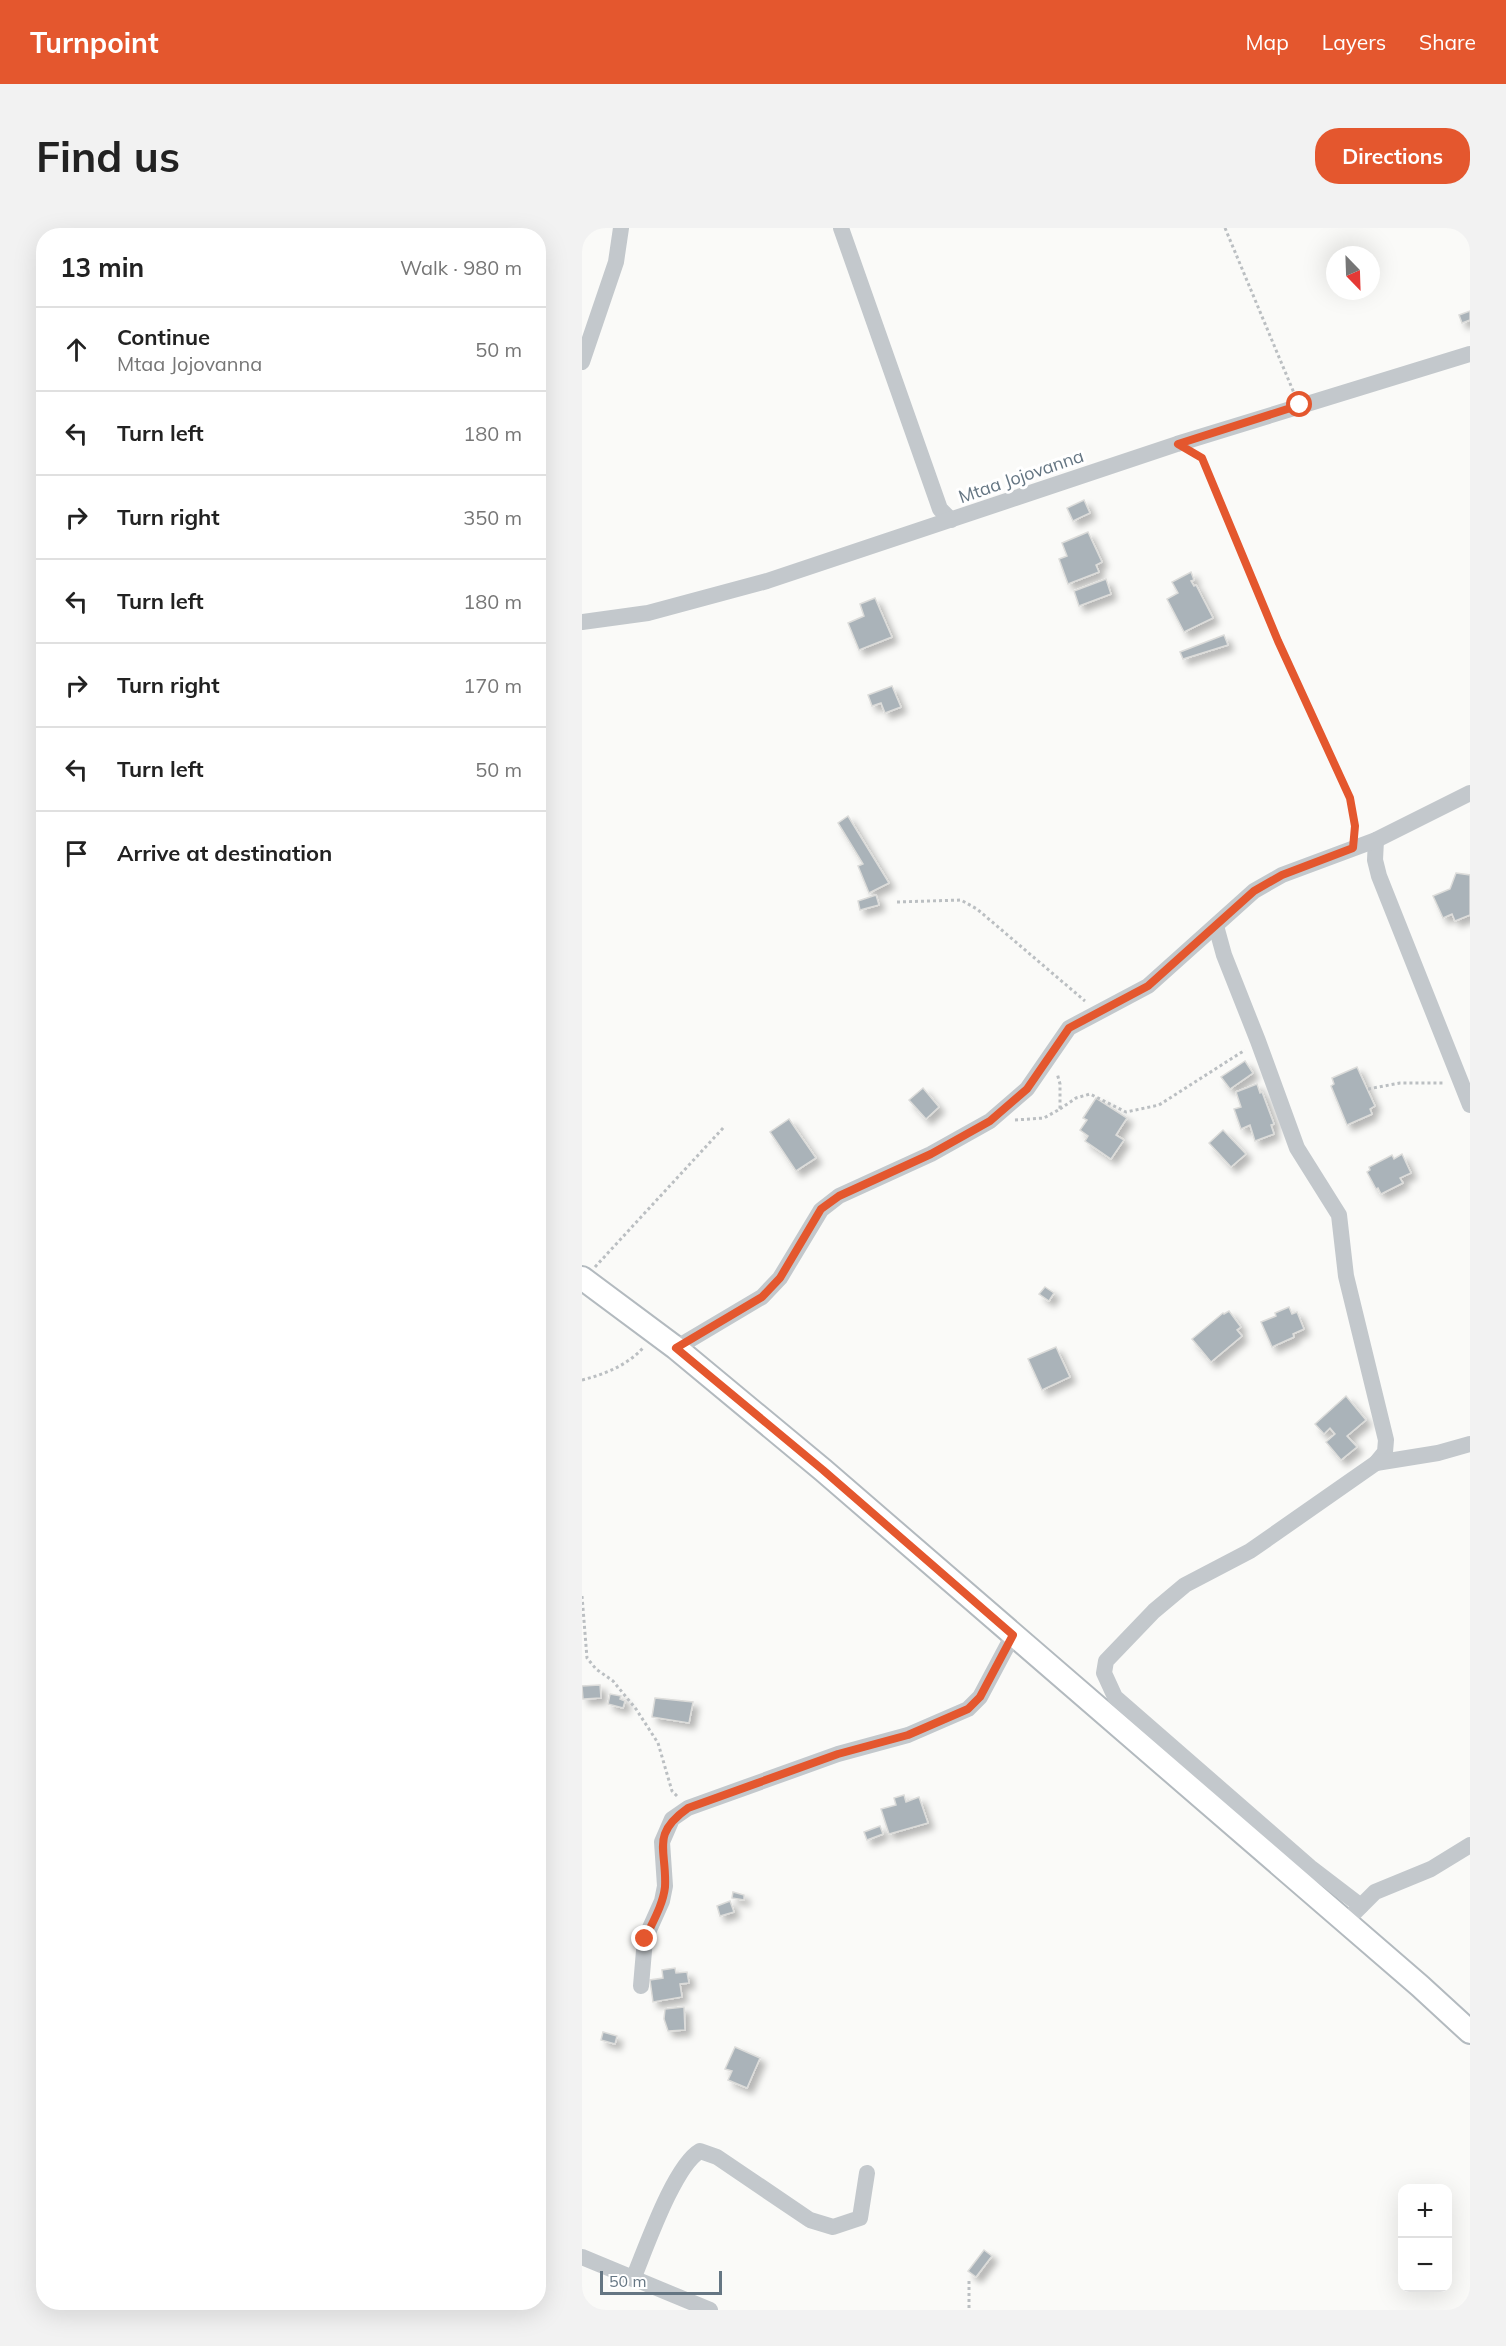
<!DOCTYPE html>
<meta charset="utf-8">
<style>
body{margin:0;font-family:Mulish,sans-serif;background:#f2f2f2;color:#222}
.controls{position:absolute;right:18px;bottom:18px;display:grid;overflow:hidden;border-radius:12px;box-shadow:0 6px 24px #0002}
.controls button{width:54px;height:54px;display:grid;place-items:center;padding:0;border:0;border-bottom:2px solid #e0e0e0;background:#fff;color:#222;font:30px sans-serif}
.compass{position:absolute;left:744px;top:18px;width:54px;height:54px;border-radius:50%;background:#fff;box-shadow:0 6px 24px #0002;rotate:157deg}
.scale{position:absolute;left:18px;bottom:15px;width:122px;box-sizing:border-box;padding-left:6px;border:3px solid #657683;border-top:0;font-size:16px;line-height:21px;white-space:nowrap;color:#657683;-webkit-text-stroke:4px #fff;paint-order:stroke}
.stop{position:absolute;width:18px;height:18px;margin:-14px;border:4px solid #e4572e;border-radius:50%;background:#fff}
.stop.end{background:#e4572e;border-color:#fff;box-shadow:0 2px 6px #0008}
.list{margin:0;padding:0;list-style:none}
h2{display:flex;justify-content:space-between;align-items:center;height:78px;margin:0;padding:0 24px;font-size:26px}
h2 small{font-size:20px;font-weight:400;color:#767676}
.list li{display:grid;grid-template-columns:39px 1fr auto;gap:18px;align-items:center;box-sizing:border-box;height:84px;padding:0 24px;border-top:2px solid #e0e0e0}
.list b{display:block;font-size:22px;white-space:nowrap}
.list p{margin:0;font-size:20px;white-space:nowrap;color:#767676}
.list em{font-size:20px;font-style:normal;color:#767676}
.icon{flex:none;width:33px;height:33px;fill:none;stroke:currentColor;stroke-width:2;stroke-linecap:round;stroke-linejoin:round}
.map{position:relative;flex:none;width:888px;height:2082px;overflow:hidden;border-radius:24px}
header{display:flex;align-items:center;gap:36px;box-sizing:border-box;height:84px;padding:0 30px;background:#e4572e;color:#fff}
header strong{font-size:28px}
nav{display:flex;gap:33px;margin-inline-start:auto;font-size:21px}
.intro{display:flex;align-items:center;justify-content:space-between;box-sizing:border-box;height:144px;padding:0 36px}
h1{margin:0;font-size:42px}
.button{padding:15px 27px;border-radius:24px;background:#e4572e;color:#fff;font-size:21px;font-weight:700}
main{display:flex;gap:36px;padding:0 36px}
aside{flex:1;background:#fff;border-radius:24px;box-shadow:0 6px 24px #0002}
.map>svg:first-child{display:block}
.building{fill:#aab3b9;stroke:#dcdcda;stroke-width:1.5;filter:url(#shadow)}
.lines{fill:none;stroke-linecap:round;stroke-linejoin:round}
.secondary-casing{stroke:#b3babf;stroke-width:26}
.path{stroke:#bbbfc2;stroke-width:3;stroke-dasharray:3 3;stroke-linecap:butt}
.minor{stroke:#c3c8cc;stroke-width:16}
.secondary{stroke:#fff;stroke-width:22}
.route{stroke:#e4572e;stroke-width:8}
.labels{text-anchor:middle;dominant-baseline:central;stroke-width:6;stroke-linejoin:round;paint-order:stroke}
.street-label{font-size:18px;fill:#657683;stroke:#fff}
</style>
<header>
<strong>Turnpoint</strong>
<nav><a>Map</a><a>Layers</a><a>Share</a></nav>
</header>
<div class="intro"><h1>Find us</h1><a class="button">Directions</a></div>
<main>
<aside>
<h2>13 min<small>Walk · 980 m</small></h2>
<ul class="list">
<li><svg class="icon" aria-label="ahead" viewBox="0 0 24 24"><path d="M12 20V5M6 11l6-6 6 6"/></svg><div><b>Continue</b><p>Mtaa Jojovanna</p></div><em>50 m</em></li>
<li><svg class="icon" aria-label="left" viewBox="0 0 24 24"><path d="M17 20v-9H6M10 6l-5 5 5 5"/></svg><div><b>Turn left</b></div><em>180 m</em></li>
<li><svg class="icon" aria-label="right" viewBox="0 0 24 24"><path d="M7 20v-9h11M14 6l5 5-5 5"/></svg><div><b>Turn right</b></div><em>350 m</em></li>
<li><svg class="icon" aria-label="left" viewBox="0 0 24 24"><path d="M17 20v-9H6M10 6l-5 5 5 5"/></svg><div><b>Turn left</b></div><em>180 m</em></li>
<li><svg class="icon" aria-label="right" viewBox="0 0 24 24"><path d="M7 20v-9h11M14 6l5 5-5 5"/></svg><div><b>Turn right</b></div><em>170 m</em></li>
<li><svg class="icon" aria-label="left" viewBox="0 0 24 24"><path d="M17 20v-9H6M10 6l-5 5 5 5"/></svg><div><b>Turn left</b></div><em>50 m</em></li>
<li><svg class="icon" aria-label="arrive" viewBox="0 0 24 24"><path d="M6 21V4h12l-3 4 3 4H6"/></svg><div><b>Arrive at destination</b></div></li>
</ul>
</aside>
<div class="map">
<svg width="888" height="2082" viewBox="0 0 888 2082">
<defs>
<filter id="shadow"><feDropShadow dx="5.5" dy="5.5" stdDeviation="3" flood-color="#0004"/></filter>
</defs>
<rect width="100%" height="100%" fill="#fafaf8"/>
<g class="building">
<polygon points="888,83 888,92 880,95 877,87"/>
<polygon points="502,272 508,285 491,293 485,280"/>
<polygon points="506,304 520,334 514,337 517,344 486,356 477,331 485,328 480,315"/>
<polygon points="609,344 612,352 609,353 612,358 614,357 631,390 602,404 585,371 596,365 590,354"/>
<polygon points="524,351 529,366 497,378 492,363"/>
<polygon points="293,370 310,409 277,422 266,395 282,388 278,376"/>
<polygon points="642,407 646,417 601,431 598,424"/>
<polygon points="310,458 319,479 303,485 299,475 290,478 286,467"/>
<polygon points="266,588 307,655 287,665 276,638 281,636 256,595"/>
<polygon points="874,645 888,647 888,687 873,693 870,686 861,690 851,668 868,661"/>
<polygon points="294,667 297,677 278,682 276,673"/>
<polygon points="663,833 671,845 648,861 639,849"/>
<polygon points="775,839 793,878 788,881 790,886 765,897 749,858 752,856 750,850"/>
<polygon points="675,856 678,865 680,864 692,896 689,897 692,906 673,913 668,897 659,901 652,881 659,879 654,864"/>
<polygon points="341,860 357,879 344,891 327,872"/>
<polygon points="514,870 545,890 534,907 542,912 529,931 503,913 506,908 498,902 505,892 501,890"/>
<polygon points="207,891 234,930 214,943 188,904"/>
<polygon points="641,902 664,926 649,939 627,915"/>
<polygon points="820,926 829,945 818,950 821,955 799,966 796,960 794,961 785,944 788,942 787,939 810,927 812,931"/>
<polygon points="463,1059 472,1065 467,1073 457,1066"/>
<polygon points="707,1079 710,1086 715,1084 722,1101 711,1106 712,1109 690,1119 679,1094 694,1088 693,1085"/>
<polygon points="647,1083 659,1099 655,1102 660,1108 629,1134 610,1111 641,1085 642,1086"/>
<polygon points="474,1119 488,1149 460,1162 446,1131"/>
<polygon points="764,1168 784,1192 765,1208 775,1219 759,1232 744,1214 753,1206 748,1200 742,1206 733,1196"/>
<polygon points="18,1457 19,1470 1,1471 0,1458"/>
<polygon points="28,1466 39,1468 38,1471 43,1473 41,1480 26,1476"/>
<polygon points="73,1470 111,1474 107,1495 70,1489"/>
<polygon points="322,1567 324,1574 337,1569 346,1595 307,1606 299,1581 314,1577 312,1570"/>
<polygon points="298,1598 301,1606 285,1612 282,1604"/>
<polygon points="151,1664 162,1667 162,1672 150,1670"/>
<polygon points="148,1673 152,1684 138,1688 135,1678"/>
<polygon points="93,1740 94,1745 105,1744 107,1755 98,1756 100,1769 71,1774 68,1752 81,1750 80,1742"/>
<polygon points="102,1779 103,1802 86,1803 82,1791 83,1781"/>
<polygon points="21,1804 35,1808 33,1816 19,1812"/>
<polygon points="153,1819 178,1830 165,1860 146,1852 150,1843 143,1841"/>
<polygon points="402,2022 410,2028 394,2049 386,2043"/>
</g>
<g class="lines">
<defs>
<polyline id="secondary" points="0,1050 94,1120 241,1242 838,1758 888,1804"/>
</defs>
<use href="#secondary" class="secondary-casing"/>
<g class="path">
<polyline points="643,0 712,165"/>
<polyline points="614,227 620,230 696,413 768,570 772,603"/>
<polyline points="315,674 379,672 395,681 503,773"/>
<polyline points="786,861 818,855 863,855"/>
<polyline points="478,881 494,870 508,866 544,884 577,877 663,822"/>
<polyline points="433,892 462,890 478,881 478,856 475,845"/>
<polyline points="13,1039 142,899"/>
<path d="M 0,1152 C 23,1146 44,1138 61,1120"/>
<polyline points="0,1368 5,1430 14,1441 31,1453 54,1481 76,1515 90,1563 96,1569"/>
<polyline points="387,2053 387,2082"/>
</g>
<g class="minor">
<polyline points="259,0 358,281 369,292"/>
<polyline points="0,134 34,34 39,0"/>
<polyline points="0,394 66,385 185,353 595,216 888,126"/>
<polyline points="794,612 793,632 797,648 888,877"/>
<polyline points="634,698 642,727 676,813 715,920 757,987 764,1048 804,1212 803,1224 794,1235 668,1323 603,1357 572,1383 524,1433 522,1445 533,1469 728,1639 779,1678"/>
<polyline points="94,1120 180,1069 198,1050 239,982 257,968 349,926 408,893 445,861 487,800 566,758 672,663 700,647 794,612 888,565"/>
<polyline points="794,1235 856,1225 888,1216"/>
<polyline points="773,1684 793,1664 849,1641 888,1617"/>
<polyline points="59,1758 63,1711 80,1673 83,1658 80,1614 90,1591 106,1580 256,1526 326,1507 386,1481 398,1469 431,1407"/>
<polyline points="0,2029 128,2082"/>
<path d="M 51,2051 C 64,2020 92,1938 118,1923 L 135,1929 L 228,1992 L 251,1999 L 278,1990 L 285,1945"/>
</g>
<use href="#secondary" class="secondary"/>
</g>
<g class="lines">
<path class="route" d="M 63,1711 C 70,1695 81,1677 83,1659 C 85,1621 68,1607 106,1580 L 256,1526 L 326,1507 L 386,1481 L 398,1469 L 431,1407 L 241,1242 L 94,1120 L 180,1069 L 198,1050 L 239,981 L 257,968 L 349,926 L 408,893 L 445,861 L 487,800 L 566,758 L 672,663 L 700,647 L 771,620 L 773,598 L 768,570 L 696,413 L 620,230 L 596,216 L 718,177"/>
</g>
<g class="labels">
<g class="street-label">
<text transform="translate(439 248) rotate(-19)">Mtaa Jojovanna</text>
</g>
</g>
</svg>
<div class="controls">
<button>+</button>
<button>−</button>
</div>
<svg class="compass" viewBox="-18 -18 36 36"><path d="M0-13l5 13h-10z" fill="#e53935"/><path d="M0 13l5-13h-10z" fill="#767676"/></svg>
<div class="scale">50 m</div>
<div class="stop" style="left:718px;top:177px"></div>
<div class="stop end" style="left:63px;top:1711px"></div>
</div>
</main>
